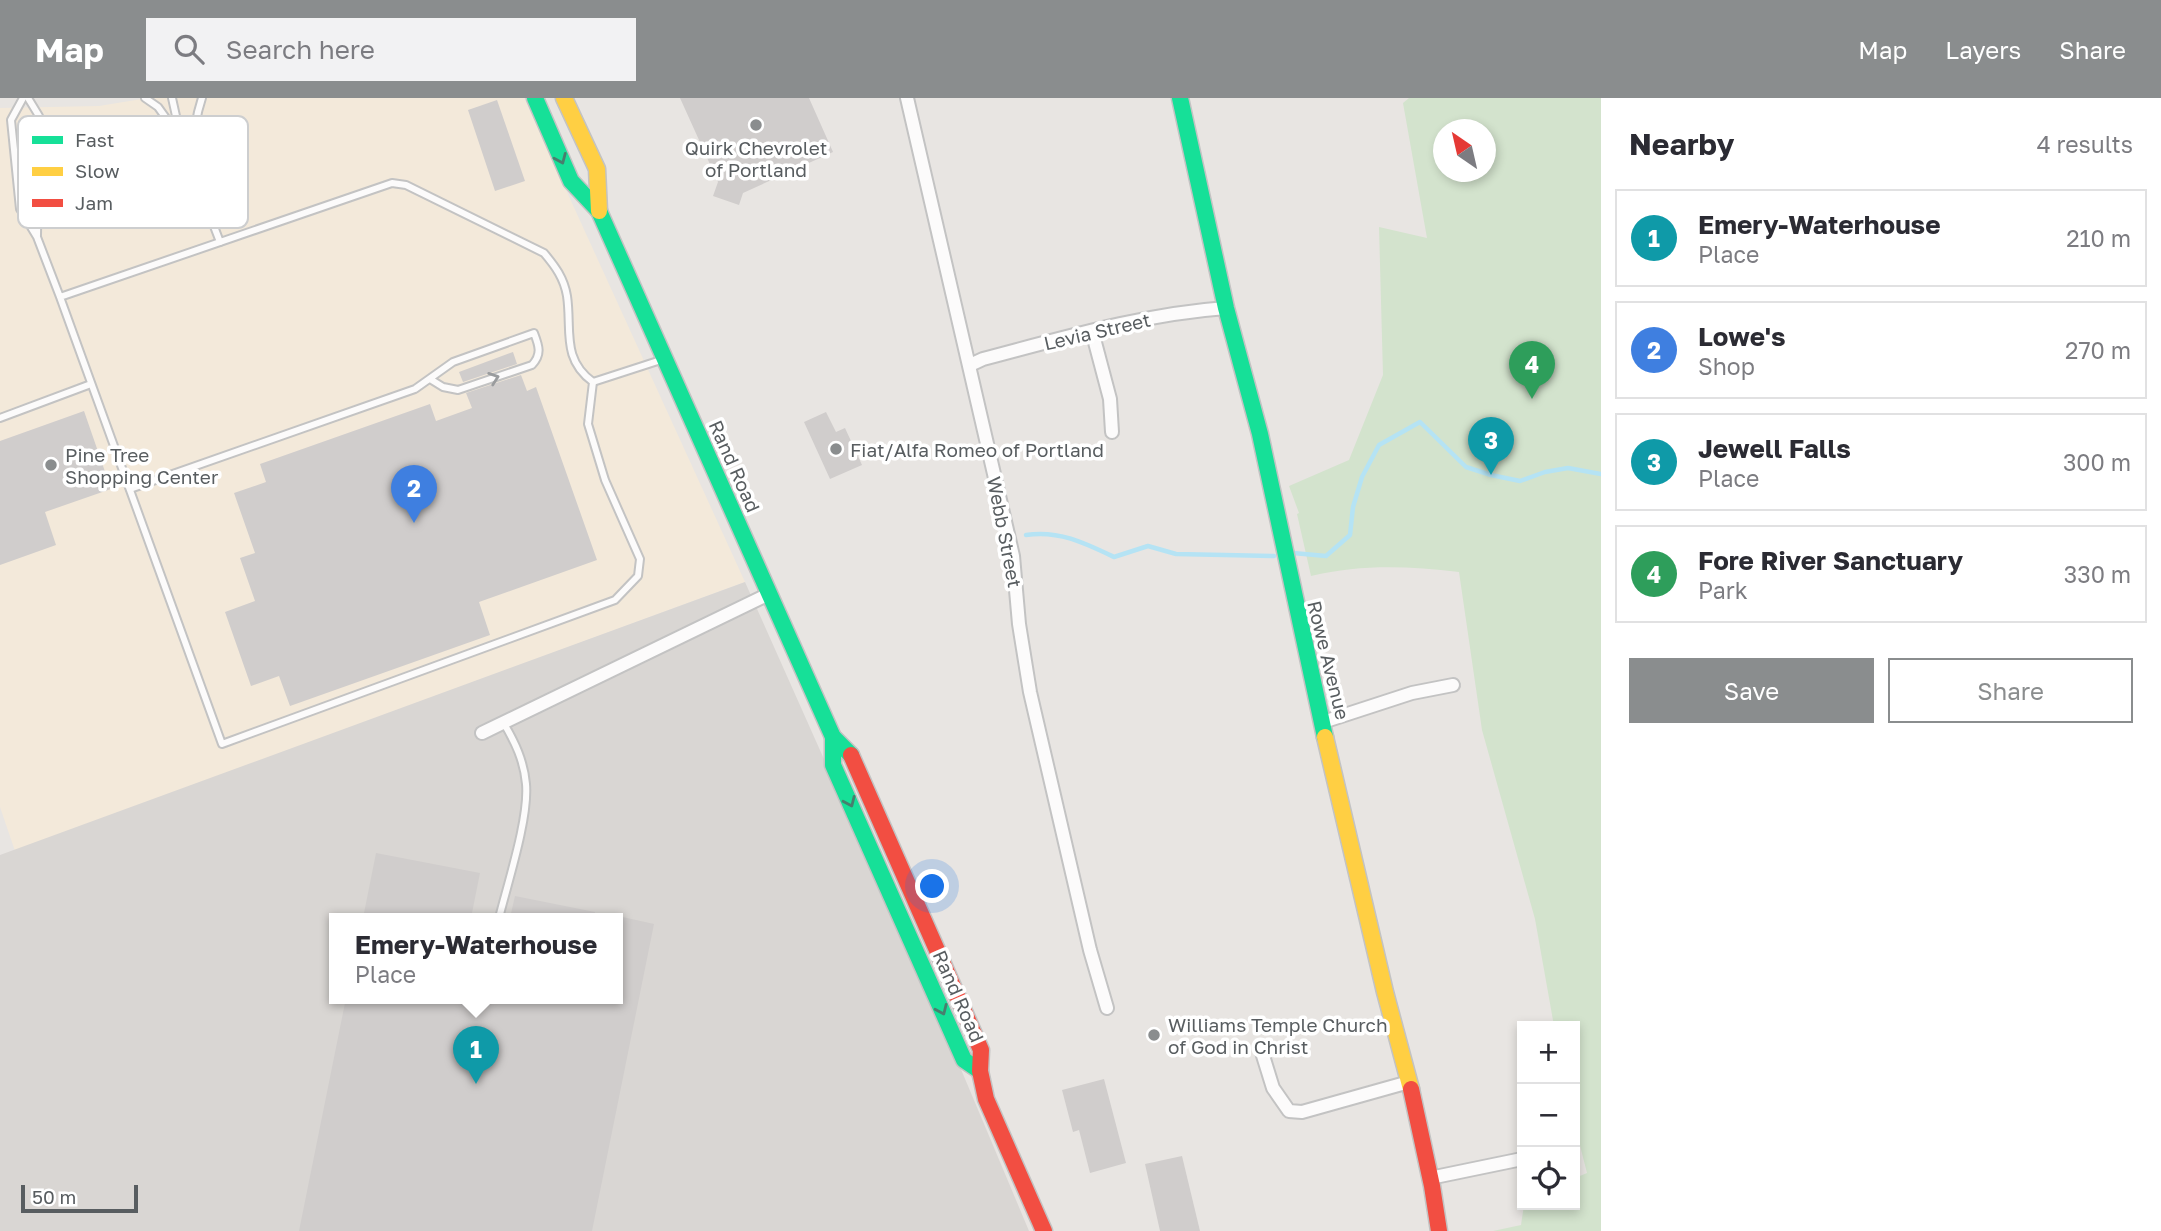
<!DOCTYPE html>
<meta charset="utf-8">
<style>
body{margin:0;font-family:"Golos Text",sans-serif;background:#f2f2f3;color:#2b2b33}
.controls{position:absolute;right:21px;bottom:21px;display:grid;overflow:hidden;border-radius:0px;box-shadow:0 4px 10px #0003}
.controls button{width:63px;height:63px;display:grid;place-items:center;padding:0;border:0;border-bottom:2px solid #e1e1e2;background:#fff;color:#2b2b33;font:35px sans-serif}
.compass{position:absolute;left:1433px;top:21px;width:63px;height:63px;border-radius:50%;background:#fff;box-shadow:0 4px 10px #0003;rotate:326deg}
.scale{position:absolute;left:21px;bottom:18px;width:117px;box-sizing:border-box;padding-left:7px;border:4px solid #585d60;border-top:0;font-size:19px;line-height:24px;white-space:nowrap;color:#585d60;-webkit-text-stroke:5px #fff;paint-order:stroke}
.you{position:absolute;left:933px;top:789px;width:24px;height:24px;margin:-18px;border:5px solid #fff;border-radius:50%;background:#1a73e8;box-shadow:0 0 0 10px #1a73e833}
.badge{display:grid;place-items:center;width:46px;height:46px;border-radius:50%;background:#8a8d8e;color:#fff;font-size:23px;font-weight:700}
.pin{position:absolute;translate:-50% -58px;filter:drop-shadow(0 2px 4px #0008)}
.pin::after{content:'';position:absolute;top:37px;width:24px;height:21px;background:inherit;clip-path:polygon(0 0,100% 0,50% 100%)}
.popup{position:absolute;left:329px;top:815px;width:294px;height:91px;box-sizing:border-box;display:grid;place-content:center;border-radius:0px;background:#fff;filter:drop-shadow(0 2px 5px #0005);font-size:23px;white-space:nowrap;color:#7c7c81}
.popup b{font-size:26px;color:#2b2b33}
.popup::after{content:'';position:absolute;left:50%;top:100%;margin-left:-14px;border:14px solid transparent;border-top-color:#fff}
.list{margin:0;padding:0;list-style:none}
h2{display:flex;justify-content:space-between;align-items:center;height:91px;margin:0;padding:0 28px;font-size:30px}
h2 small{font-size:23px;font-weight:400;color:#7c7c81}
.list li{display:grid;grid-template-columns:46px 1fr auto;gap:21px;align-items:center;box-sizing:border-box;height:98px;margin:0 14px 14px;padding:0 14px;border:2px solid #e1e1e2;border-radius:0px}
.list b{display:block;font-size:26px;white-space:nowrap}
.list p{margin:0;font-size:23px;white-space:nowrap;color:#7c7c81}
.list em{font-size:23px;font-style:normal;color:#7c7c81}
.actions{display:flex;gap:14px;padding:21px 28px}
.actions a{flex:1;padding:16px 0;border:2px solid #8a8d8e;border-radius:0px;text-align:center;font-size:24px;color:#8a8d8e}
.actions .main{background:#8a8d8e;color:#fff}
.icon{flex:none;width:38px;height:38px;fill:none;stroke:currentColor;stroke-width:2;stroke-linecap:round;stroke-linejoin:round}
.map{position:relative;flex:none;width:1601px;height:1133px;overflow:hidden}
header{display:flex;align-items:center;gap:42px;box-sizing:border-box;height:98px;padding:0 35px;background:#8a8d8e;color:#fff}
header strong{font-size:33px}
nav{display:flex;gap:38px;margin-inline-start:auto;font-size:24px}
.search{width:490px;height:63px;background:#f2f2f3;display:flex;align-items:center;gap:18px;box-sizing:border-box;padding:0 24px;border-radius:0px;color:#7c7c81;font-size:26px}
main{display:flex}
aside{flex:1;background:#fff}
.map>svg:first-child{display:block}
.commercial{fill:#f3e9da}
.industrial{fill:#d9d6d3;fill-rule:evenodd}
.green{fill:#d3e3cd;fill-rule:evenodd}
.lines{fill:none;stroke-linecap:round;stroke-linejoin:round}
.stream{stroke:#b5e3f4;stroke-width:4.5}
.building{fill:#d0cdcc}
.lane-casing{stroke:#c3c3c3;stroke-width:10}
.street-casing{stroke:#c3c3c3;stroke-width:16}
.fast-casing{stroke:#c3c3c3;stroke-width:19}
.slow-casing{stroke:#c3c3c3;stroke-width:19}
.jam-casing{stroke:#c3c3c3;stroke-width:19}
.lane{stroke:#fcfbfb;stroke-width:6}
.street{stroke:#fcfbfb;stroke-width:12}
.fast{stroke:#16e098;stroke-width:16}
.slow{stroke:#ffcf43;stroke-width:16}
.jam{stroke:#f24e42;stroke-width:16}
.oneway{stroke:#487e6e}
.oneway2{stroke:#9a9c9e}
.poi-dot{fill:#8a8d8e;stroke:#fff;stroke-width:2.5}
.labels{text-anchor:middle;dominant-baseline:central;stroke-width:7;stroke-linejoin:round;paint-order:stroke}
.poi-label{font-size:19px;fill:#585d60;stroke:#fff;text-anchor:start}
.street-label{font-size:19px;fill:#585d60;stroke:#fff}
.key{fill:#fff;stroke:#cdcecf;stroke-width:2}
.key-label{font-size:19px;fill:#585d60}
</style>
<header>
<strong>Map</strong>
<div class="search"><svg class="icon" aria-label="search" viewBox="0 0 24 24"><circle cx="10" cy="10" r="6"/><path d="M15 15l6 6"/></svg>Search here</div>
<nav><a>Map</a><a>Layers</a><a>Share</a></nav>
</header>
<main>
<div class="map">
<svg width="1601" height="1133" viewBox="0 0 1601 1133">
<rect width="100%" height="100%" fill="#e8e5e2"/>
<polygon class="commercial" points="148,0 524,0 745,484 15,753 0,709 0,10 99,8"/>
<path class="industrial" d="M 745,484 L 939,919 L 1029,1133 L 0,1133 L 0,757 ZM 334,820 L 618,820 L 618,900 L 334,900 Z"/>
<path class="green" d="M 1409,0 L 1601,0 L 1601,1133 L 1493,1133 L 1521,1127 L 1524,1107 L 1575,1107 L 1575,1080 L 1587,1075 L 1575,1028 L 1575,928 L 1554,928 L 1535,821 L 1482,632 L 1459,474 C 1407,468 1362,466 1311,478 L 1297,416 L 1299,415 L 1289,388 L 1349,362 L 1383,277 L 1379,129 L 1427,140 L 1403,5 ZM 1444,32 L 1486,32 L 1486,74 L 1444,74 Z"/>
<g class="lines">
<g class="stream">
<path d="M 1026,437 C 1059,432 1085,445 1114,459 L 1148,448 L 1176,456 L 1274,458"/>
<polyline points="1293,455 1326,458 1350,437 1353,409 1362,379 1379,347 1420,324 1466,369 1491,377 1520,383 1545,374 1568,370 1601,376"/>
</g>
</g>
<g class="building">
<polygon points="680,0 809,0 833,54 743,95 739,107 713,98 718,84"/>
<polygon points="497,2 525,83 495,93 468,12"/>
<polygon points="139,21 141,46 137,46 138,62 78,66 73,26"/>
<polygon points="513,254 517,266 463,284 459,274"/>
<polygon points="521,277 527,293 536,289 597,462 479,504 490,537 290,608 279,578 251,588 225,514 255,503 240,460 255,455 234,395 266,384 260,366 430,306 436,323 472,310 466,295"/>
<polygon points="84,313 111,391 45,414 56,447 0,467 0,343"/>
<polygon points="826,314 836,334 845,330 862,367 830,381 804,324"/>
<polygon points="376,755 480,775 471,820 363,820"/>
<polygon points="515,798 595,814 594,820 510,820"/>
<polygon points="618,818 654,826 592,1133 299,1133 346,900 618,900"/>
<polygon points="1104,981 1126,1065 1090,1075 1079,1032 1073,1034 1062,992"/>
<polygon points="1182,1058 1200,1133 1160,1133 1145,1066"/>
</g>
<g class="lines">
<defs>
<g id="lane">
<path d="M 23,0 L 11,22 L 20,111 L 37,139 L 60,199 L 222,646 L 615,502 L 638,478 L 640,461 L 605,382 L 588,326 L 593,284 C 561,261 572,231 567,198 C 564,180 555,168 544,155 L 406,87 L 392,85 L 60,199"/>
<polyline points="28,0 39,18 37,137"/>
<polyline points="145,0 158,9 176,34"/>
<polyline points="172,0 182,45 220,144"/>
<path d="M 194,69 C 192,44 194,24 202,0"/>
<polyline points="593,284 664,261"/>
<polyline points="0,320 91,286"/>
<path d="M 130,391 L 415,291 L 453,264 L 534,235 C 539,248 542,256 532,267 L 458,292 L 443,289 L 430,281"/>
<path d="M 499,820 C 508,784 529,720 526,686 C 524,663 515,644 503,624"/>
</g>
<g id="street">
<polyline points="907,0 1013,458 1019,526 1030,594 1090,852 1107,910"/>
<polyline points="1092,233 1110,301 1112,334"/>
<path d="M 970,267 L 983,261 C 1063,240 1143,216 1226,210"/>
<polyline points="1323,624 1412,595 1453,587"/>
<polyline points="482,635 769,496"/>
<polyline points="1260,948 1273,990 1289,1013 1302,1014 1409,984"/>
<polyline points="1430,1080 1522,1061"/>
</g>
<g id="fast">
<polyline points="535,0 571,83 599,113 833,639 851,657"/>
<polyline points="1180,0 1226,210 1260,336 1325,639"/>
<polyline points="833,639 833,667 964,962 980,973"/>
</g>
<g id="slow">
<polyline points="564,0 597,71 599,113"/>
<polyline points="1325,639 1385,894 1411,991"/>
</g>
<g id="jam">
<polyline points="851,657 981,952 980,973 986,1001 1044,1133"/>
<polyline points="1411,991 1432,1088 1439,1133"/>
</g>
</defs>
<use href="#lane" class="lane-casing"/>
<use href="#street" class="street-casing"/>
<use href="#fast" class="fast-casing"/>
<use href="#slow" class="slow-casing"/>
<use href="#jam" class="jam-casing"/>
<use href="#lane" class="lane"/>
<use href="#street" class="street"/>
<use href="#fast" class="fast"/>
<use href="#slow" class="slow"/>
<use href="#jam" class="jam"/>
</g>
<defs><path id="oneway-chevron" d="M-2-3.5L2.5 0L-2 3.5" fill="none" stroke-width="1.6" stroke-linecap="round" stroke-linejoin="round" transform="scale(1.75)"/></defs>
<g class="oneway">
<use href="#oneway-chevron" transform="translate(561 61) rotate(67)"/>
<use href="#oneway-chevron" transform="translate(850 704) rotate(66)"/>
<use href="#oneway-chevron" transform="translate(942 912) rotate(66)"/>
</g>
<use class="oneway2" href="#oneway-chevron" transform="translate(494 280) rotate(-19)"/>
<g class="poi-dot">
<circle cx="756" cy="27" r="7"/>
<circle cx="836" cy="351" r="7"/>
<circle cx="51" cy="367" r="7"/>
<circle cx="1154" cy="937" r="7"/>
</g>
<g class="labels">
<g class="poi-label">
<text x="756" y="49" text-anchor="middle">Quirk Chevrolet<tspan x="756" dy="22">of Portland</tspan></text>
<text x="850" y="351">Fiat/Alfa Romeo of Portland</text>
<text x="65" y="356">Pine Tree<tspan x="65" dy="22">Shopping Center</tspan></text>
<text x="1168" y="926">Williams Temple Church<tspan x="1168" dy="22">of God in Christ</tspan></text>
</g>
<g class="street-label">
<text transform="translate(1097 233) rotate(-13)">Levia Street</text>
<text transform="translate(735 368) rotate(66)">Rand Road</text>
<text transform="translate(1005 434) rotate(79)">Webb Street</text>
<text transform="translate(1329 562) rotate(76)">Rowe Avenue</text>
<text transform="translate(959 898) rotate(66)">Rand Road</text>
</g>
</g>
<rect x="18" y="18" width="230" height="112" rx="10" class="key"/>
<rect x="32" y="38" width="31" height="8" fill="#16e098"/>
<rect x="32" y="69" width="31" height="9" fill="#ffcf43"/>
<rect x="32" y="101" width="31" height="8" fill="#f24e42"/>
<g class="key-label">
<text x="75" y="49">Fast</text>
<text x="75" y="80">Slow</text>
<text x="75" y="112">Jam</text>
</g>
</svg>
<div class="controls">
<button>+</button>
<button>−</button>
<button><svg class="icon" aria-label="locate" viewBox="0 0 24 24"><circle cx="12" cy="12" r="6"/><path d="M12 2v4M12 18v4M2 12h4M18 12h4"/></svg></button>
</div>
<svg class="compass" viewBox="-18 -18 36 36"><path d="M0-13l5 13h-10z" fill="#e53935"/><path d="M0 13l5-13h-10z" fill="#7c7c81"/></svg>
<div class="scale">50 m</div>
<div class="you"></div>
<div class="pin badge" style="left:476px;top:986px;background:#0f9aa8">1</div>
<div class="popup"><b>Emery-Waterhouse</b>Place</div>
<div class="pin badge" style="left:414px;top:425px;background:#3f7fe0">2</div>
<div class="pin badge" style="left:1491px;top:377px;background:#0f9aa8">3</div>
<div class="pin badge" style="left:1532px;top:301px;background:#2e9e5b">4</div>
</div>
<aside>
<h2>Nearby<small>4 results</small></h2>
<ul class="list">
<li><span class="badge" style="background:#0f9aa8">1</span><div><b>Emery-Waterhouse</b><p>Place</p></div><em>210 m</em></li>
<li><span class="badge" style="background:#3f7fe0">2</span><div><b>Lowe's</b><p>Shop</p></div><em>270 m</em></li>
<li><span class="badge" style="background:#0f9aa8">3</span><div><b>Jewell Falls</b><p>Place</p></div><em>300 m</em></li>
<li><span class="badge" style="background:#2e9e5b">4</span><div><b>Fore River Sanctuary</b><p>Park</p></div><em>330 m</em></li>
</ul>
<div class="actions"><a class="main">Save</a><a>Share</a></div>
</aside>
</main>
